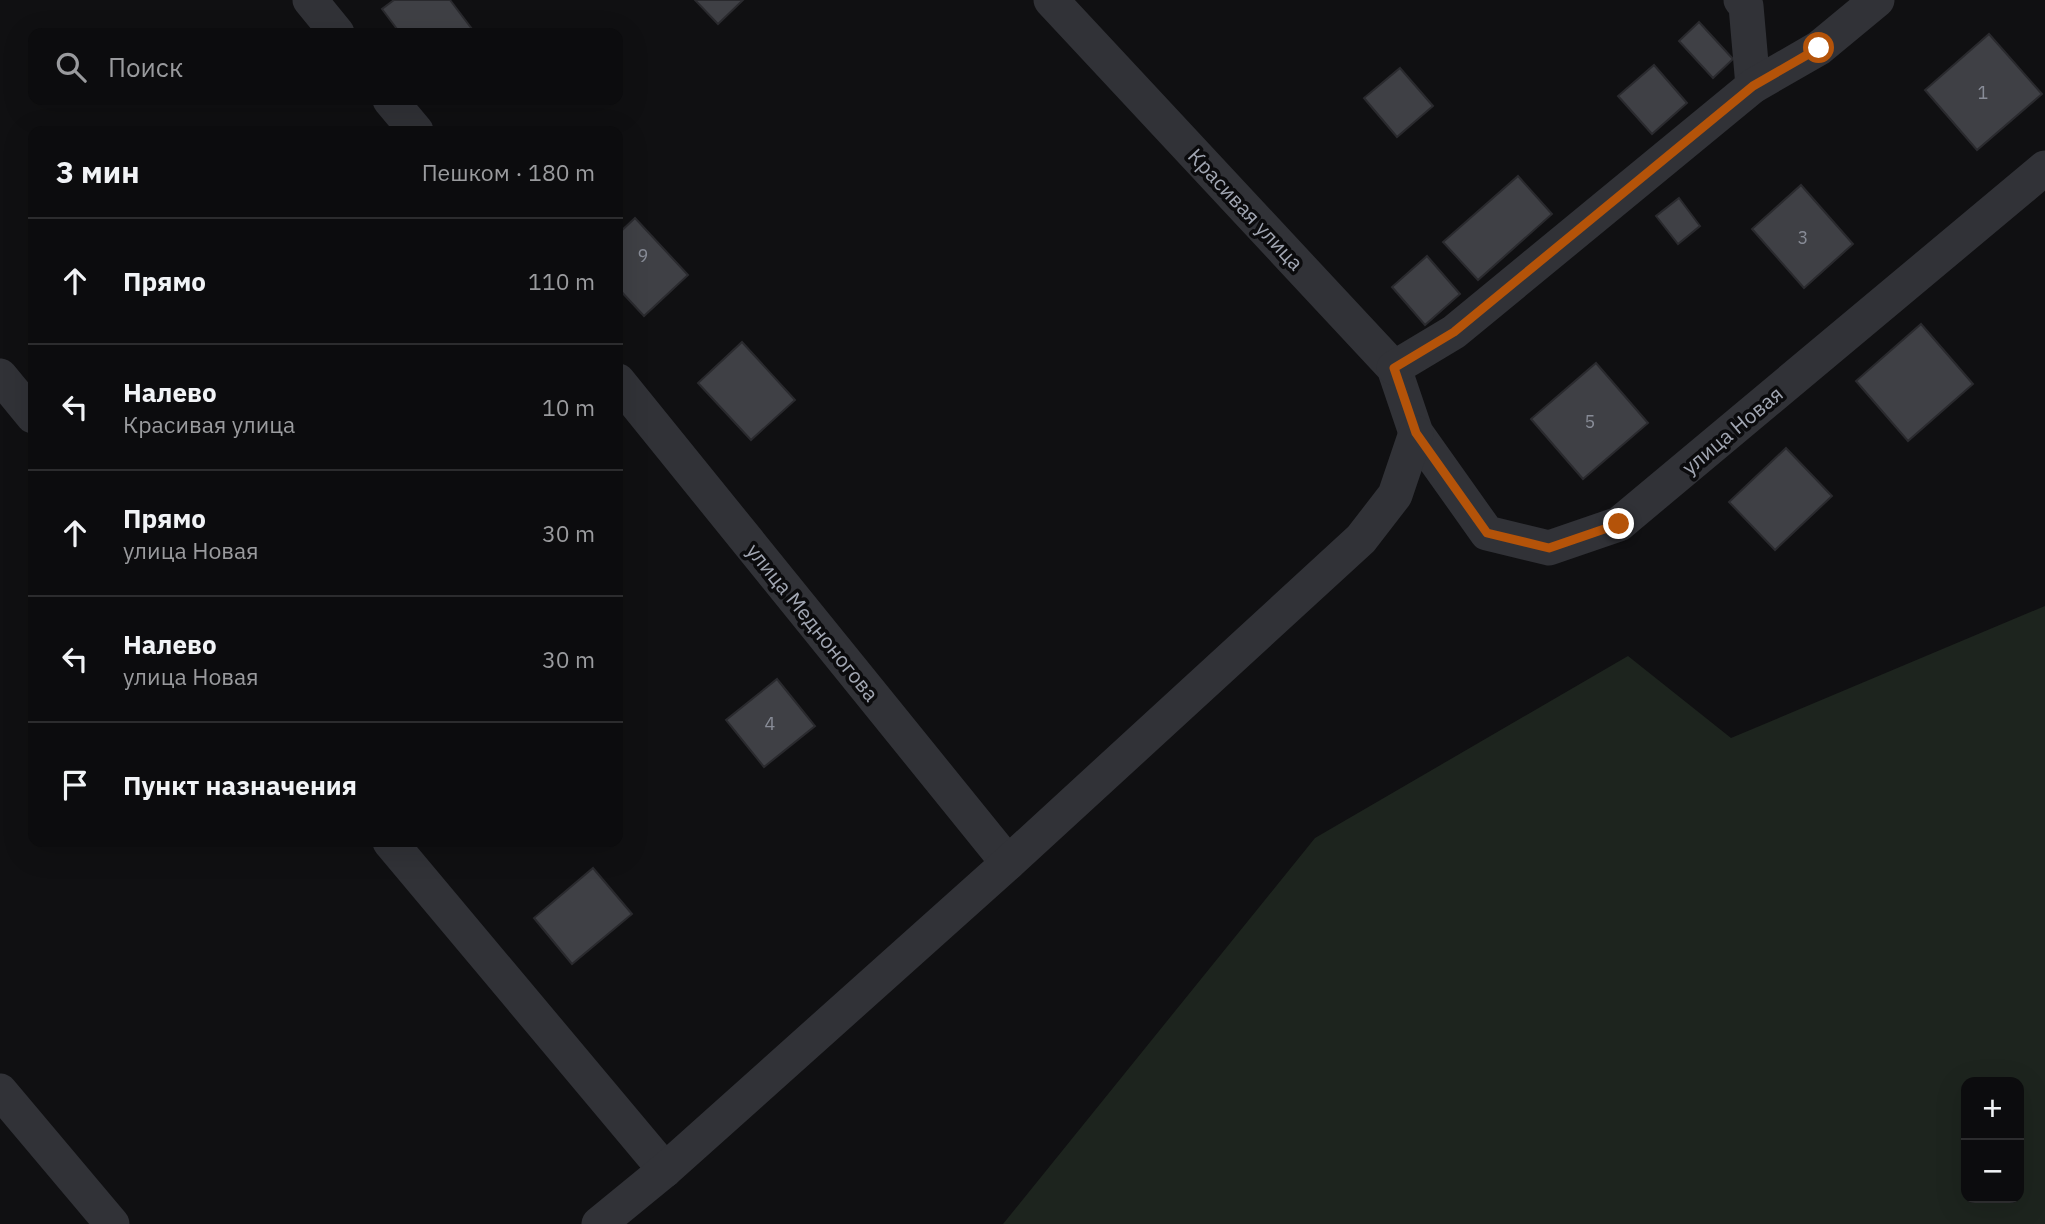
<!DOCTYPE html>
<html lang="ru">
<meta charset="utf-8">
<style>
body{margin:0;font-family:"IBM Plex Sans",sans-serif;background:#1a1a1c;color:#f1f3f6}
.controls{position:absolute;right:21px;bottom:21px;display:grid;overflow:hidden;border-radius:14px;box-shadow:0 7px 28px #0002}
.controls button{width:63px;height:63px;display:grid;place-items:center;padding:0;border:0;border-bottom:2px solid #2c2c2e;background:#0c0c0e;color:#f1f3f6;font:35px sans-serif}
.stop{position:absolute;width:21px;height:21px;margin:-16px;border:5px solid #b45309;border-radius:50%;background:#fff}
.stop.end{background:#b45309;border-color:#fff;box-shadow:0 2px 7px #0008}
.list{margin:0;padding:0;list-style:none}
h2{display:flex;justify-content:space-between;align-items:center;height:91px;margin:0;padding:0 28px;font-size:30px}
h2 small{font-size:23px;font-weight:400;color:#9a9b9e}
.list li{display:grid;grid-template-columns:46px 1fr auto;gap:21px;align-items:center;box-sizing:border-box;height:126px;padding:0 28px;border-top:2px solid #2c2c2e}
.list b{display:block;font-size:26px;white-space:nowrap}
.list p{margin:0;font-size:23px;white-space:nowrap;color:#9a9b9e}
.list em{font-size:23px;font-style:normal;color:#9a9b9e}
.icon{flex:none;width:38px;height:38px;fill:none;stroke:currentColor;stroke-width:2;stroke-linecap:round;stroke-linejoin:round}
.map{position:relative;flex:none;width:2045px;height:1224px;overflow:hidden}
.search{position:absolute;background:#0c0c0e;box-shadow:0 7px 28px #0002;left:28px;top:28px;width:595px;height:77px;display:flex;align-items:center;gap:18px;box-sizing:border-box;padding:0 24px;border-radius:14px;color:#9a9b9e;font-size:26px}
.panel{position:absolute;background:#0c0c0e;box-shadow:0 7px 28px #0002;left:28px;top:126px;width:595px;height:721px;border-radius:14px}
.map>svg:first-child{display:block}
.green{fill:#1d241e;fill-rule:evenodd}
.building{fill:#3f4045;stroke:#2a2a2e;stroke-width:2}
.lines{fill:none;stroke-linecap:round;stroke-linejoin:round}
.street{stroke:#313237;stroke-width:35}
.route{stroke:#b45309;stroke-width:9}
.labels{text-anchor:middle;dominant-baseline:central;stroke-width:7;stroke-linejoin:round;paint-order:stroke}
.number-label{font-size:18px;fill:#888c97}
.street-label{font-size:21px;fill:#a1a6b2;stroke:#0b0b0d}
</style>
<div class="map">
<svg width="2045" height="1224" viewBox="0 0 2045 1224">
<rect width="100%" height="100%" fill="#101012"/>
<path class="green" d="M 2045,606 L 2045,1224 L 1003,1224 L 1315,838 L 1628,656 L 1731,738 ZM 1966,1082 L 2019,1082 L 2019,1198 L 1966,1198 Z"/>
<g class="building">
<polygon points="394,0 450,0 475,33 400,33 382,9"/>
<polygon points="695,0 743,0 718,24"/>
<polygon points="1699,22 1733,59 1713,78 1679,41"/>
<polygon points="1989,34 2042,94 1977,150 1925,90"/>
<polygon points="1654,65 1687,103 1652,134 1618,96"/>
<polygon points="1400,68 1433,106 1397,137 1364,98"/>
<polygon points="1518,176 1552,214 1478,280 1443,242"/>
<polygon points="1801,185 1853,244 1804,288 1752,229"/>
<polygon points="1679,198 1700,226 1678,244 1656,216"/>
<polygon points="635,218 688,275 644,316 618,288 618,234"/>
<polygon points="1427,256 1460,294 1425,325 1392,287"/>
<polygon points="1921,324 1973,384 1908,441 1856,381"/>
<polygon points="742,342 795,400 751,440 698,383"/>
<polygon points="1596,363 1648,423 1583,479 1531,419"/>
<polygon points="1786,448 1832,496 1775,550 1729,502"/>
<polygon points="777,679 815,726 764,767 726,720"/>
<polygon points="593,868 632,914 572,964 534,918"/>
</g>
<g class="lines">
<g class="street">
<polyline points="310,0 337,33"/>
<polyline points="1051,0 1394,368 1416,433 1487,533 1549,548 1619,524 2045,168"/>
<polyline points="1741,0 1746,6 1753,86"/>
<polyline points="390,100 416,131"/>
<polyline points="1394,368 1454,332 1753,86 1819,48 1877,0"/>
<polyline points="0,376 33,416"/>
<polyline points="618,381 1008,863"/>
<polyline points="390,842 665,1170"/>
<polyline points="0,1091 112,1224"/>
<polyline points="599,1224 665,1170 1008,863 1361,539 1395,495 1416,433"/>
</g>
</g>
<g class="lines">
<polyline class="route" points="1619,524 1549,548 1487,533 1416,433 1394,368 1454,332 1753,86 1819,48"/>
</g>
<g class="labels">
<g class="number-label">
<text x="1983" y="92">1</text>
<text x="1803" y="237">3</text>
<text x="643" y="255">9</text>
<text x="1590" y="421">5</text>
<text x="770" y="723">4</text>
</g>
<g class="street-label">
<text transform="translate(1246 209) rotate(47)">Красивая улица</text>
<text transform="translate(1732 430) rotate(-40)">улица Новая</text>
<text transform="translate(813 622) rotate(51)">улица Медноногова</text>
</g>
</g>
</svg>
<div class="controls">
<button>+</button>
<button>−</button>
</div>
<div class="stop" style="left:1819px;top:48px"></div>
<div class="stop end" style="left:1619px;top:524px"></div>
<div class="search"><svg class="icon" aria-label="search" viewBox="0 0 24 24"><circle cx="10" cy="10" r="6"/><path d="M15 15l6 6"/></svg>Поиск</div>
<section class="panel">
<h2>3 мин<small>Пешком · 180 m</small></h2>
<ul class="list">
<li><svg class="icon" aria-label="ahead" viewBox="0 0 24 24"><path d="M12 20V5M6 11l6-6 6 6"/></svg><div><b>Прямо</b></div><em>110 m</em></li>
<li><svg class="icon" aria-label="left" viewBox="0 0 24 24"><path d="M17 20v-9H6M10 6l-5 5 5 5"/></svg><div><b>Налево</b><p>Красивая улица</p></div><em>10 m</em></li>
<li><svg class="icon" aria-label="ahead" viewBox="0 0 24 24"><path d="M12 20V5M6 11l6-6 6 6"/></svg><div><b>Прямо</b><p>улица Новая</p></div><em>30 m</em></li>
<li><svg class="icon" aria-label="left" viewBox="0 0 24 24"><path d="M17 20v-9H6M10 6l-5 5 5 5"/></svg><div><b>Налево</b><p>улица Новая</p></div><em>30 m</em></li>
<li><svg class="icon" aria-label="arrive" viewBox="0 0 24 24"><path d="M6 21V4h12l-3 4 3 4H6"/></svg><div><b>Пункт назначения</b></div></li>
</ul>
</section>
</div>
